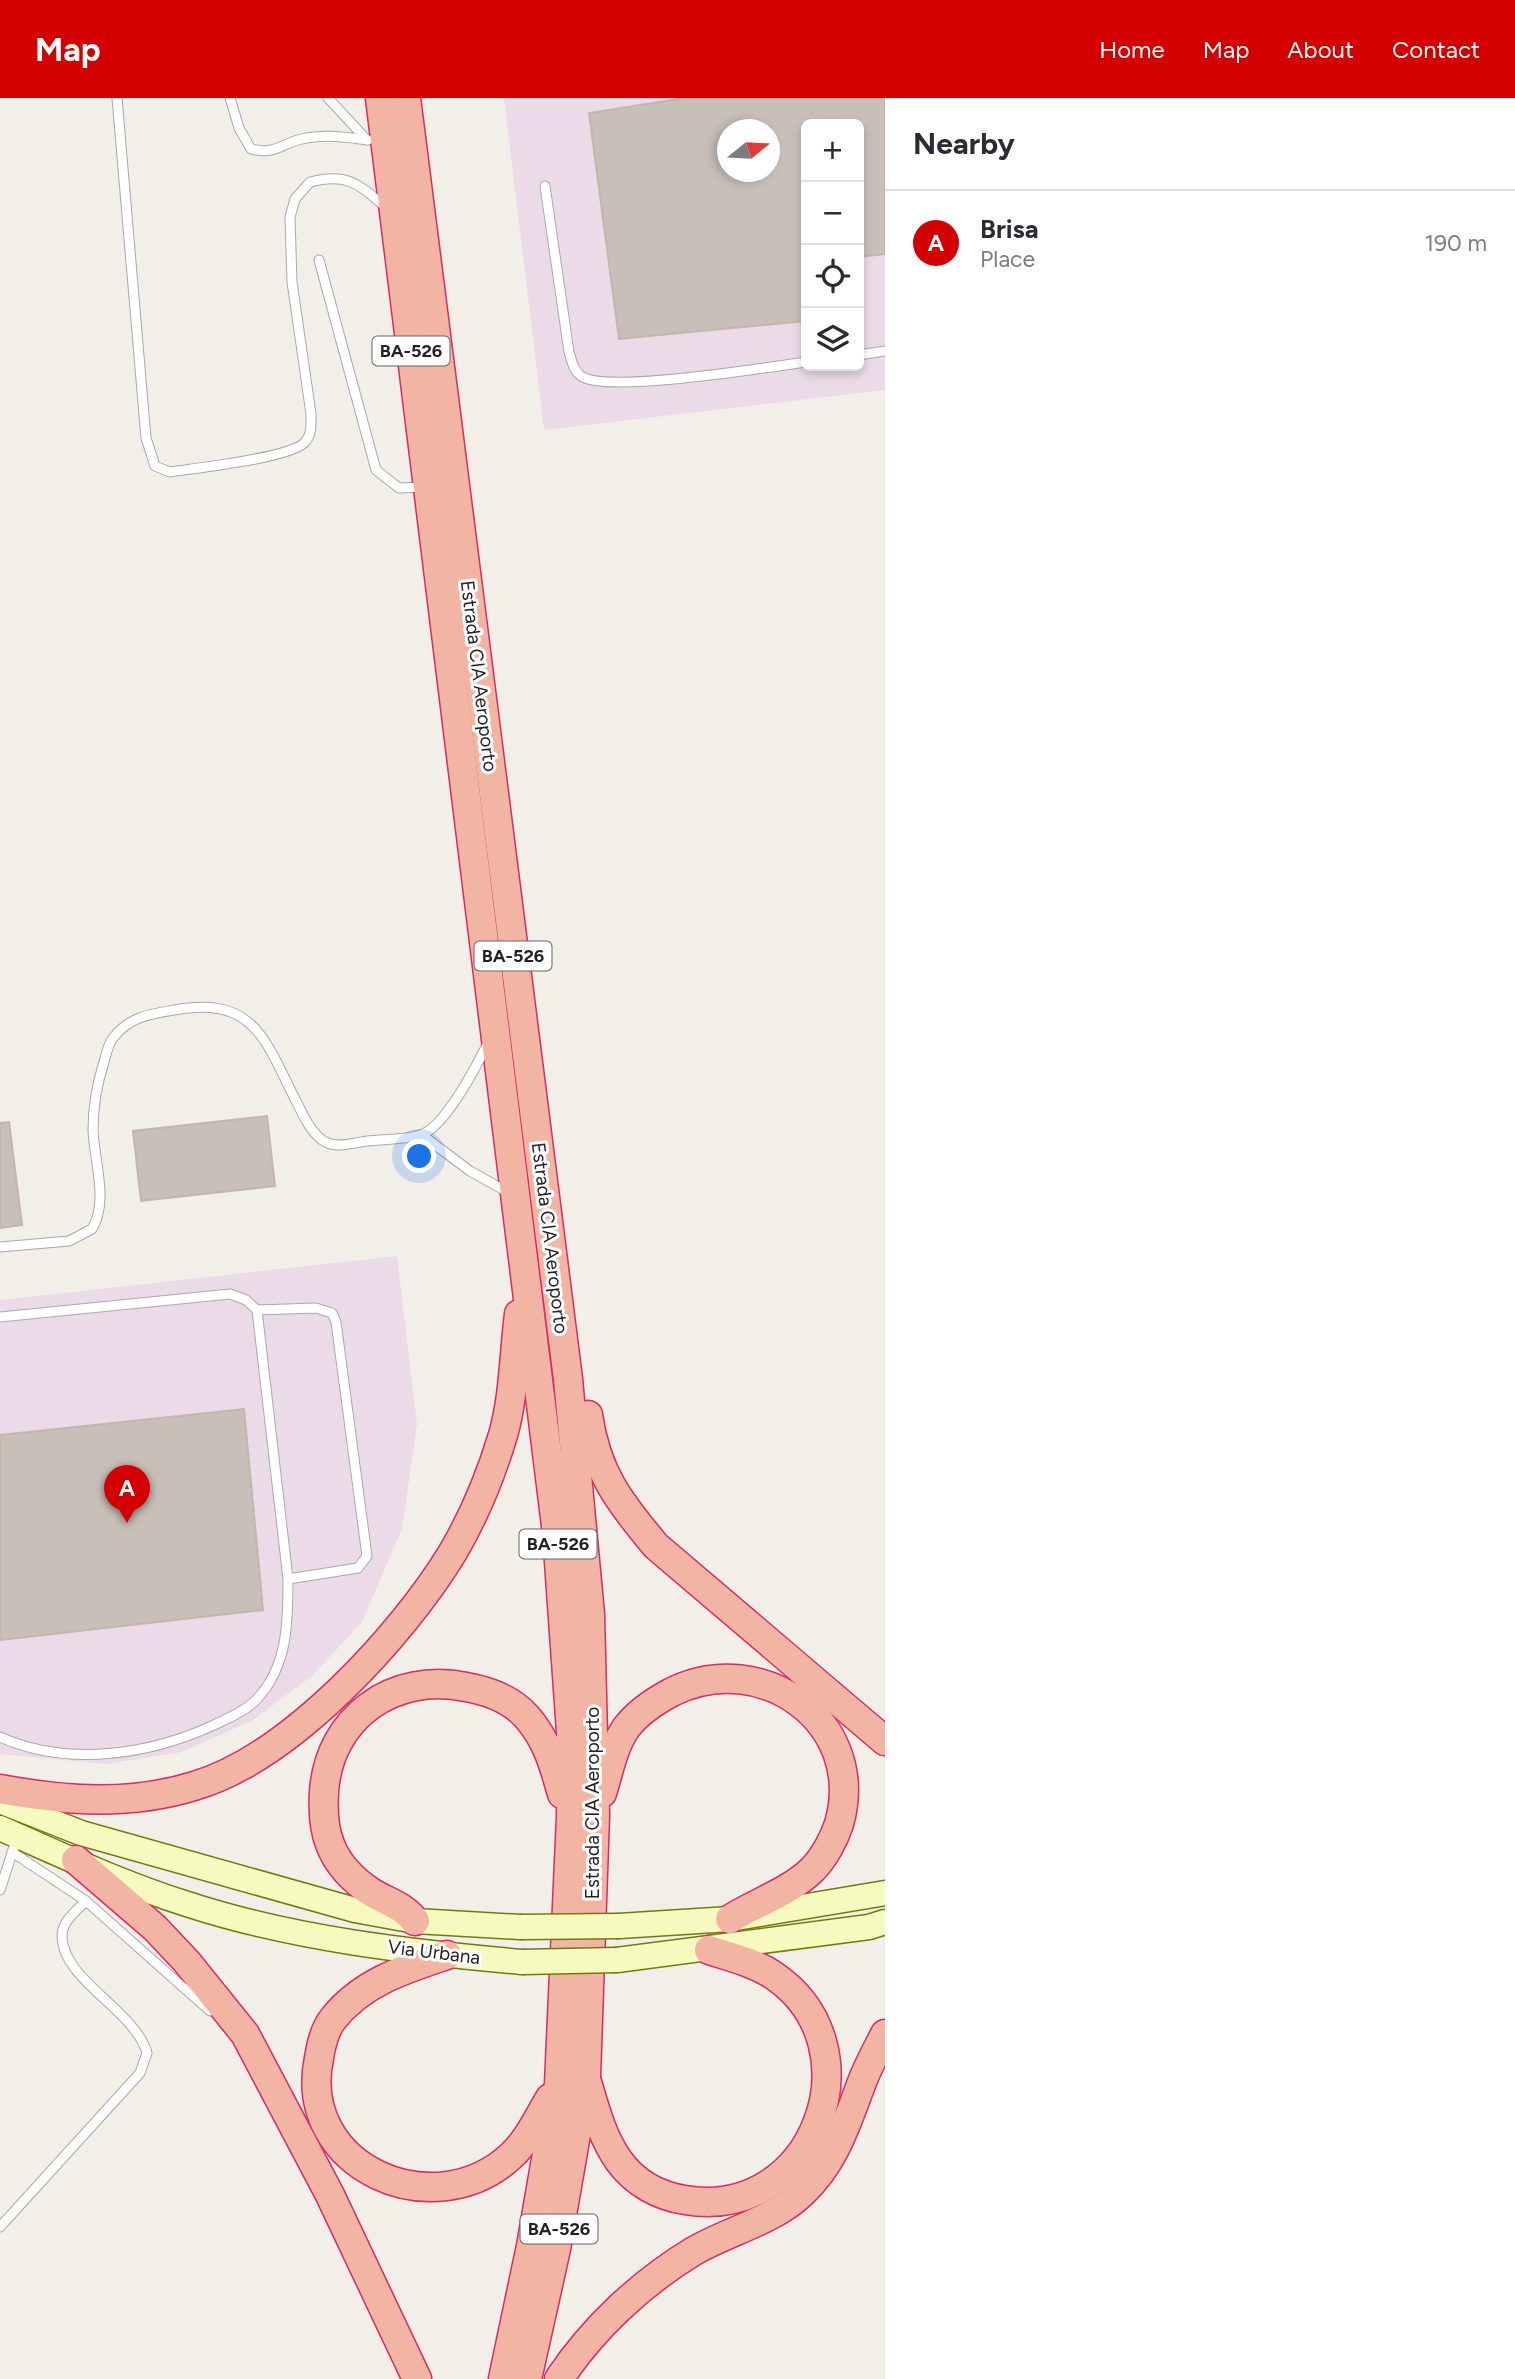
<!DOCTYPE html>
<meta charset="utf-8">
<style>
body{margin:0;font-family:Figtree,sans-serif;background:#f2f2f3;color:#2b2b33}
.controls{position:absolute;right:21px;top:21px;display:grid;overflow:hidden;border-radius:10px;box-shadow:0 4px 10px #0003}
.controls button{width:63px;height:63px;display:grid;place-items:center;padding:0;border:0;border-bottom:2px solid #e1e1e2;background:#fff;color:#2b2b33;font:35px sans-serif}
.compass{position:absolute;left:717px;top:21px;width:63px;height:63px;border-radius:50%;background:#fff;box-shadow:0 4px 10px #0003;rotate:72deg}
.you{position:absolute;left:420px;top:1059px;width:24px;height:24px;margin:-18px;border:5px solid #fff;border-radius:50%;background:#1a73e8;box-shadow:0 0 0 10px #1a73e833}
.badge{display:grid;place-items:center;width:46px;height:46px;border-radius:50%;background:#d40000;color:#fff;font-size:23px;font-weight:700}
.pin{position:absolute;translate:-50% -58px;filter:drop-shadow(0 2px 4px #0008)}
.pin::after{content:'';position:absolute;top:37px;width:24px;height:21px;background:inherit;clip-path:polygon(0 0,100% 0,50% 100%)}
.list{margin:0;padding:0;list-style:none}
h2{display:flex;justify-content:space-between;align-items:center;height:91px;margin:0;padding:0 28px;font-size:30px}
h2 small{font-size:23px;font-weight:400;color:#7c7c81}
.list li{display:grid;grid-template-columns:46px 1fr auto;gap:21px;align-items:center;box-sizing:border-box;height:105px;padding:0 28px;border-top:2px solid #e1e1e2}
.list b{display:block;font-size:26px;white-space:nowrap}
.list p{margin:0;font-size:23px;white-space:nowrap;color:#7c7c81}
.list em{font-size:23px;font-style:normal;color:#7c7c81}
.icon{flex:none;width:38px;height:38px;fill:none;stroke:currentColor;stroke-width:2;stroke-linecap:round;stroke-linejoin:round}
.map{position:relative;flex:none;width:885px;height:2281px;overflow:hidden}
header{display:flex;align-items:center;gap:42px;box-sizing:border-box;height:98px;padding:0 35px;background:#d40000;color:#fff}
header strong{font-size:33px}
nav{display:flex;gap:38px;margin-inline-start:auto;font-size:24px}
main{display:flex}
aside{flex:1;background:#fff}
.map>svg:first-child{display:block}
.industrial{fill:#ebdbe8;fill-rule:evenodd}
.building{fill:#c7bfb8;stroke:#c4b6ab;stroke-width:2;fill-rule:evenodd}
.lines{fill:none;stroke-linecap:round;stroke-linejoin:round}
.service-casing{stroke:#a9a9a9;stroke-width:11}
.secondary-casing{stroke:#707d05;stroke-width:27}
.trunk-casing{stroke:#dc2a67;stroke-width:31}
.service{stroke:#fff;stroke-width:9}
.secondary{stroke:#f7fabf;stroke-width:24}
.trunk{stroke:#f2b4a3;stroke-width:28}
.secondary-bridge-casing{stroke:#707d05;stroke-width:27;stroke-linecap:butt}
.secondary-bridge{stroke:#f7fabf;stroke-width:24}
.labels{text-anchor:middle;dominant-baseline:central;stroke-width:6;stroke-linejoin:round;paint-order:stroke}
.shield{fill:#fff;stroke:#646464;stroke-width:2}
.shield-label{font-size:18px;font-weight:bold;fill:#222}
.street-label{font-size:19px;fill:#222;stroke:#fff}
</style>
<header>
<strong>Map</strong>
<nav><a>Home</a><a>Map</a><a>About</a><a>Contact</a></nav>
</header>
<main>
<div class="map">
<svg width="885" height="2281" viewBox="0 0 885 2281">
<rect width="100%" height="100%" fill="#f2efe9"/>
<g class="industrial">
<path d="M 504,0 L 885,0 L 885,292 L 544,332 ZM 806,26 L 859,26 L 859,268 L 806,268 ZM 727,32 L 769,32 L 769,74 L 727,74 Z"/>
<polygon points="397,1158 417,1326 402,1431 362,1524 312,1578 253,1622 182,1654 106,1666 0,1656 0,1202"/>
</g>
<g class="building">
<path d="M 684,0 L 885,0 L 885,156 L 859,159 L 859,26 L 806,26 L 806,223 L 619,241 L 589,15 ZM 727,32 L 769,32 L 769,74 L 727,74 Z"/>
<polygon points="267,1018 275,1088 141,1103 133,1033"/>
<polygon points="9,1024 22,1127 0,1130 0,1025"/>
<polygon points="244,1311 263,1512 0,1542 0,1337"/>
</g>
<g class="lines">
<defs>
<g id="service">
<path d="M 117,0 L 146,340 L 155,368 L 170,374 C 195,370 294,360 306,343 C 312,335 311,326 311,316 L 292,184 L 290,119 L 295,101 L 310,84 C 349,74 359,87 388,111"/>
<path d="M 230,0 L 239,30 L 251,51 C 275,57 280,46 302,41 C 324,36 347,39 368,42"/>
<polyline points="328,0 367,42"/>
<path d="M 545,88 L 569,254 C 572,263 573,272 581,278 C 605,296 769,269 806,264"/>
<polyline points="319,162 376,372 399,390 425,389"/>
<polyline points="859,257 885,253"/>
<polyline points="422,1037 470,1073 511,1096"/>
<path d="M 0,1149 L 69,1143 L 92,1131 C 109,1103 94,1063 93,1032 C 93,1009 97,986 104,964 C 106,957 108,946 113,940 C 129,919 150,916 174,912 C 253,898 264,939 295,1001 C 302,1014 309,1032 321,1041 C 334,1052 352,1045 367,1043 C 384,1041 403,1042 420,1037 C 444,1031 477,967 488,945"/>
<polyline points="257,1212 288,1481"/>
<path d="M 0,1219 L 230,1196 L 246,1202 L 257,1212 L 316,1210 L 332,1215 L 336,1224 L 367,1458 L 358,1470 L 288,1481 C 288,1524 288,1569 256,1602 C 244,1614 228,1620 214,1627 C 149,1657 68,1669 0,1639"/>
<polyline points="0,1792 14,1749"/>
<polyline points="86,1803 210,1913"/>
<path d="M 0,2129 L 140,1975 L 147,1955 C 135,1912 62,1882 62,1838 C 62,1823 77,1812 86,1803 L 12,1754"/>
</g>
<g id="secondary">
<polyline points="0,1703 81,1735 355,1812 415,1823 520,1829"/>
<path d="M 0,1730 C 61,1757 123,1786 187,1806 C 294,1841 410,1854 522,1864"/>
<polyline points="619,1828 730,1821 885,1795"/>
<polyline points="617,1862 869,1829 885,1824"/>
</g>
<g id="trunk">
<polyline points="380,0 557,1436 571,1634 571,1719 559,1986 531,2148 503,2281"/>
<polyline points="406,0 568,1281 590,1516 595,1717 586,1979 556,2151 527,2281"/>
<path d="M 588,1317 C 596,1374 619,1404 656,1448 L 885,1643"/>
<path d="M 0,1691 C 65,1703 130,1708 194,1688 C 290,1660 402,1538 453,1454 C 474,1418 491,1377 503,1337 C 514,1299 514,1255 519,1216"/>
<path d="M 602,1695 C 609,1673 613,1649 626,1630 C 638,1614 655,1603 672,1594 C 762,1549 868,1625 839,1726 C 834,1741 824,1760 812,1772 C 789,1794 757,1804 730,1821"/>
<polyline points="76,1762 155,1830 187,1864 245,1936 330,2097 417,2281"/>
<path d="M 415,1823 C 403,1807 387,1804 371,1794 C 354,1783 337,1766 330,1746 C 323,1729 323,1711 324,1694 C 329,1619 394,1574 466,1589 C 489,1593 511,1601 527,1619 C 547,1642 554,1667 562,1696"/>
<path d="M 447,1857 C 405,1871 362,1884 333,1921 C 325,1931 321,1947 319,1960 C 296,2070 435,2130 512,2057 C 528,2042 538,2020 550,2000"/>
<path d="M 587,1984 C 595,2011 602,2039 619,2063 C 635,2085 659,2098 685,2102 C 814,2124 880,1949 773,1877 C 755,1865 731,1859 709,1852"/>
<path d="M 559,2281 C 593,2230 641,2185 694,2153 C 728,2133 773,2123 802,2095 C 835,2064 846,2026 862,1984 C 868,1968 877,1952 885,1936"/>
</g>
</defs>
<use href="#service" class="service-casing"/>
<use href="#secondary" class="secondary-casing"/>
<use href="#trunk" class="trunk-casing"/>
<use href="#service" class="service"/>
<use href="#secondary" class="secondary"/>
<use href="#trunk" class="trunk"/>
<defs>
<g id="secondary-bridge">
<polyline points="520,1829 619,1828"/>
<polyline points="522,1864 617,1862"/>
</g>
</defs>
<use href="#secondary-bridge" class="secondary-bridge-casing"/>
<use href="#secondary-bridge" class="secondary-bridge"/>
</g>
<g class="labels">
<g class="shield">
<rect x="372.5" y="238.5" width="77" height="29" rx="5"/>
<rect x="474.5" y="843.5" width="77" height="29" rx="5"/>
<rect x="519.5" y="1431.5" width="77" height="29" rx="5"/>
<rect x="520.5" y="2116.5" width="77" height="29" rx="5"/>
</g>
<g class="shield-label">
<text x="411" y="253">BA-526</text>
<text x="513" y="858">BA-526</text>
<text x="558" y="1446">BA-526</text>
<text x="559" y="2131">BA-526</text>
</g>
<g class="street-label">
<text transform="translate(479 578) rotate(83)">Estrada CIA Aeroporto</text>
<text transform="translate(550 1140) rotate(83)">Estrada CIA Aeroporto</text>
<text transform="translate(592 1705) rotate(-90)">Estrada CIA Aeroporto</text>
<text transform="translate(434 1854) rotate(7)">Via Urbana</text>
</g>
</g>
</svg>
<div class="controls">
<button>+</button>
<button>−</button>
<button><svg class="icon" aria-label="locate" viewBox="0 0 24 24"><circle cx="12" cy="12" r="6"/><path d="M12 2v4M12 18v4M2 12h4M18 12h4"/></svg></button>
<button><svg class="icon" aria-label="layers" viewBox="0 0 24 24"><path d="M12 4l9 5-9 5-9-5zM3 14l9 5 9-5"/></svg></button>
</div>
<svg class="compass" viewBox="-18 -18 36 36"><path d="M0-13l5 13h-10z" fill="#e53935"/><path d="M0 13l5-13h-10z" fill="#7c7c81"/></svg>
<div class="you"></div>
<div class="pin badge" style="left:127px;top:1425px">A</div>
</div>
<aside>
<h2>Nearby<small></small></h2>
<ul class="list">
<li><span class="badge">A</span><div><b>Brisa</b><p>Place</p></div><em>190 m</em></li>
</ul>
</aside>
</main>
